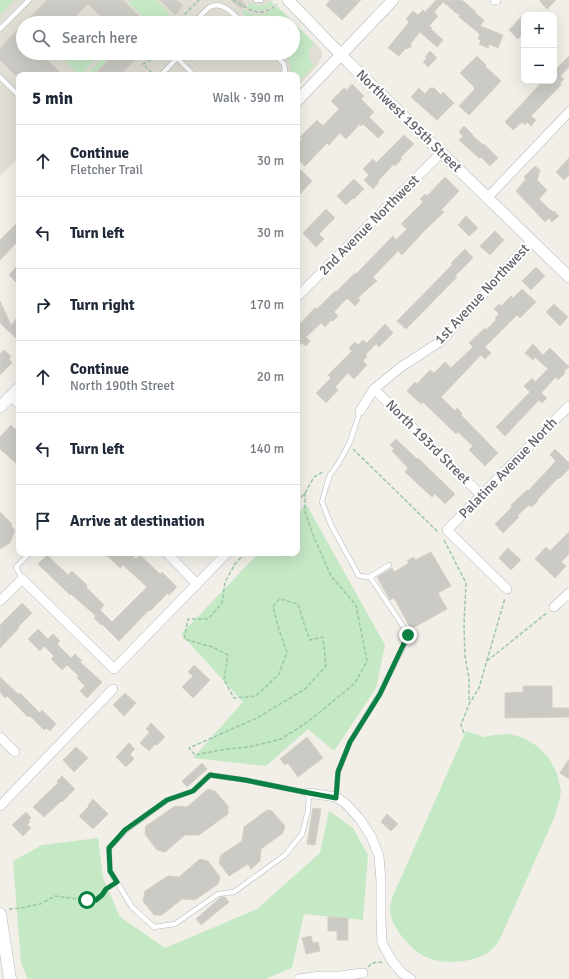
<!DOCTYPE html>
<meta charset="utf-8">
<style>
body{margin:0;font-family:Signika,sans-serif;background:#f2f2f3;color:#1f2937}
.controls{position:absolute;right:12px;top:12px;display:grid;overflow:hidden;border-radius:8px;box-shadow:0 4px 16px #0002}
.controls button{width:36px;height:36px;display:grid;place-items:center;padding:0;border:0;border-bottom:1px solid #e0e1e3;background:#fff;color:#1f2937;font:20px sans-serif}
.stop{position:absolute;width:12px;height:12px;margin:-9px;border:3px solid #0b8043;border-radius:50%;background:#fff}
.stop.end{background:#0b8043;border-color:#fff;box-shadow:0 1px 4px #0008}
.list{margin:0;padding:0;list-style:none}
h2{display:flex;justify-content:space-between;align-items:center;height:52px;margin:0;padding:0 16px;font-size:17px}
h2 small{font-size:13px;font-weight:400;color:#747a83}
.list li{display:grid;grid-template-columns:26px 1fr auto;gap:12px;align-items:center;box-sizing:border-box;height:72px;padding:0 16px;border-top:1px solid #e0e1e3}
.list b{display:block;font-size:15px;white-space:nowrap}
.list p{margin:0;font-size:13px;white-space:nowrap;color:#747a83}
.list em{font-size:13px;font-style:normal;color:#747a83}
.icon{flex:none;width:22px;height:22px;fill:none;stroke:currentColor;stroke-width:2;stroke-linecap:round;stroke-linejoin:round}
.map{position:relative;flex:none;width:569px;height:979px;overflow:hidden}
.search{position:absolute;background:#fff;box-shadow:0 4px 16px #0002;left:16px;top:16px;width:284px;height:44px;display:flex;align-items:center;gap:10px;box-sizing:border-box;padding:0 14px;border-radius:22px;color:#747a83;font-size:15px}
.panel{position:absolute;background:#fff;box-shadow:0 4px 16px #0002;left:16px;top:72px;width:284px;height:484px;border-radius:8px}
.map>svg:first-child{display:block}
.education{fill:#e1ded6;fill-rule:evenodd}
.green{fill:#c5e8c5}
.building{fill:#cccac5;stroke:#d6d1c6}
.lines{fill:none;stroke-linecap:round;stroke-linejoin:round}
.service-casing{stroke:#b5b8bc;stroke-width:5.5}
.minor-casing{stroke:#b5b8bc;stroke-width:10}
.tertiary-casing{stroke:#b5b8bc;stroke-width:12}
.secondary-casing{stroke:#b6babf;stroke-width:13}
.path{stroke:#9cc7a9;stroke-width:1.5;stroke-dasharray:4 2;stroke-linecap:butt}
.service{stroke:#fff;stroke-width:4.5}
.minor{stroke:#fff;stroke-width:9}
.tertiary{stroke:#fff;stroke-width:11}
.secondary{stroke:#fff;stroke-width:12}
.route{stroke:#0b8043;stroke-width:5}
.labels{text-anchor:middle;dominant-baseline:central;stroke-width:4;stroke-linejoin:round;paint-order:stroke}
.street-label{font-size:14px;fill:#5f6368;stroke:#fff}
</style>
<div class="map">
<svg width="569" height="979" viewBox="0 0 569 979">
<rect width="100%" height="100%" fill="#f1efe8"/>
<path class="education" d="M 0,0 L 270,0 L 321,49 L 322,57 L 317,66 L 297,87 L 297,75 L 19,75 L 19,157 L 0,176 ZM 23,23 L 293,23 L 293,53 L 23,53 Z"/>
<g class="green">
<polygon points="0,0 14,0 0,15"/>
<polygon points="132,0 156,0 170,13 161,23 149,23 129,3"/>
<path d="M 271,1 L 274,4 C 266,11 257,12 247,7 L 250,3 C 258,7 264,7 271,1 Z"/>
<path d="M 277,6 L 314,43 C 307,50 307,58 314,66 L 297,83 L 297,75 L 290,75 C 292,65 290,60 283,53 L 293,53 L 293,23 L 253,23 L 242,12 L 244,9 C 255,19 267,15 277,6 Z"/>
<polygon points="57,53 92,53 97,58 80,75"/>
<polygon points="108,53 115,53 93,75 91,75 88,73"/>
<polygon points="306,504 385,645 376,688 334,751 308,729 266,766 193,758 243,702 181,634 259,553 297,553 297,514"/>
<path d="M 466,731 L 484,737 L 494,735 L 509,734 L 524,738 L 537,746 L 548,757 L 557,773 L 561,791 L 559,802 L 555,816 L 498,943 C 494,947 489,953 484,955 C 467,963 441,965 424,956 C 416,952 410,946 405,940 C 398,932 391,922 390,910 C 390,907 391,902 392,898 Z"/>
<polygon points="329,811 353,828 368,855 363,920 304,914 292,968 265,979 28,979 21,963 13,861 42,845 98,838 103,878 120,917 165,948 257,909 320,853"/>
</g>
<g class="building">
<polygon points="47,0 123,0 146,23 108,23 88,4 69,23 24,23"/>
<polygon points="160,0 177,0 183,6 175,15"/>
<polygon points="231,0 241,0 246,5 241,9"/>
<polygon points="330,0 361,0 342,20 326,5"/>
<polygon points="436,0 462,0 476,12 475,13 484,20 480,26 503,35 498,48 489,44 488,48 479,44 481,40 478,39 480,34 459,17 460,15 453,11 454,11 443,2 434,12 438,16 429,26 432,28 431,29 443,40 437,47 420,32 411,43 411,47 405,49 399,56 388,48 409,22 406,19 413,11 418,15 423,10 425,12"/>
<polygon points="539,0 556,0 547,9"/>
<polygon points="524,14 524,33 518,39 509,30"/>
<polygon points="23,24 23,53 40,53 63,75 15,75 0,60 0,48"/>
<polygon points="430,51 437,58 428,67 423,62 427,58 425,57"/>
<polygon points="115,53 125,53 134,61 120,75 94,75"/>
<polygon points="477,56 486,65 485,66 501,81 469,115 459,106 475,89 474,88 474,87 460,73"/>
<polygon points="569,56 569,67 560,76 564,79 560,83 561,85 531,116 536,120 531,126 527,122 525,125 522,122 513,130 505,122 543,81 554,81 554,70 555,70"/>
<polygon points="352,84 364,96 361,99 374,112 369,117 384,132 378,138 363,124 361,126 360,124 346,139 340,133 329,145 327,143 305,166 297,159 297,144 302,139 300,137 317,120 323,126 339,109 331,101 344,88 347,90"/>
<polygon points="419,88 425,94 430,88 434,88 441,95 443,92 454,103 437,120 411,97"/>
<polygon points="464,126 473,135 472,135 483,145 484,144 498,158 490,166 481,157 479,158 459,140 463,136 459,132"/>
<polygon points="404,135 414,144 400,158 402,159 395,166 394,164 378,181 379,182 373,189 364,180 369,175 363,169 373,159 376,163"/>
<polygon points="569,158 569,175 564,180 556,172"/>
<polygon points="535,166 540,170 537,180 547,190 539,199 550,210 551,210 553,212 554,211 559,216 552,222 549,218 545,222 516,191 526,179 524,177"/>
<polygon points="301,170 312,181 297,197 297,174"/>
<polygon points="445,177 459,191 441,210 444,212 425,230 402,255 398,251 373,277 377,281 372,285 358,298 360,300 355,306 347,298 334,312 338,316 333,321 331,320 325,327 321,323 306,337 310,341 306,346 302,343 297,348 297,327 315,308 317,309 335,291 336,292 355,273 356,274 393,236 396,240 407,229 401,224 423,202 420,199 425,194 427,196"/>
<polygon points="354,179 364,189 354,199 353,198 346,205 337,196"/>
<polygon points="326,209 335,218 319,234 324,239 316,247 303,233"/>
<polygon points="466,216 478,228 469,236 458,225"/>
<polygon points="19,221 19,240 0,260 0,240"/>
<polygon points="495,231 504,240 490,255 480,246"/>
<polygon points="465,249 473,258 455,276 457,277 406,329 397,321 452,265 451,263"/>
<polygon points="19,264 19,285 9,275"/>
<polygon points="536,267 545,276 531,290 522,281"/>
<polygon points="522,289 536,302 520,318 517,315 485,347 491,353 485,359 481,355 441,397 455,411 457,408 462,413 461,415 498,453 485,466 469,450 473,446 458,432 456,434 423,402 421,404 407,391 415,382 417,384 430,370 434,373 445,362 451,368 473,347 469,343 485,328 486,330 496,320 495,318 499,314 494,309 499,304 501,306 511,296 513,298"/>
<polygon points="0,301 11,325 19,316 19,341 0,323"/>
<polygon points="554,304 568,317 560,326 546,312"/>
<polygon points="385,324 393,333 379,347 376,344 366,354 367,356 363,361 367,365 354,379 348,373 335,387 338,390 326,403 316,393 331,378 328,375 352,351 349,348 355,342 358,345 363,340 367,343"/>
<polygon points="533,344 543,355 550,348 569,367 564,371 565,373 558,380 556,377 541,393 547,398 542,403 539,400 505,436 496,427 530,392 524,386 532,378 535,382 548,369 535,357 533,360 525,353"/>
<polygon points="4,350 11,356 9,359 12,363 0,375 0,354"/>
<polygon points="11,425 19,433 19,466 5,453 4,453 0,449 0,437"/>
<polygon points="396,439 417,459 418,458 455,494 445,504 435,494 432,497 405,472 408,468 392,451 394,449 390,445"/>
<polygon points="555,449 569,463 569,469 559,479 558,478 537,500 538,501 531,507 529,505 517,516 519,517 503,533 495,524 512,507 511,505 527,490 528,491 556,461 550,455"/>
<polygon points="0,512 12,524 11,526 15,530 10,543 0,549"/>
<polygon points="569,532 569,554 561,562 566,566 555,578 535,559 546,547 550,551"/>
<polygon points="508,548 521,560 511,570 499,558"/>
<polygon points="431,552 451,586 438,593 447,609 411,629 394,598 390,600 377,577 392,568 394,572 409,563 407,561 414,557 415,560"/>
<polygon points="104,553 129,553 136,559 140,555 160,574 162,572 177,587 169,595 168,593 150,611 149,610 119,641 102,624 101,625 94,618 96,616 80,602 71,594 70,595 38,564 47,555 68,575 72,571 87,585 86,587 104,605 100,610 112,622 147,587 123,565 120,568"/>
<polygon points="22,603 32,613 18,627 19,628 0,648 0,625"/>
<polygon points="38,629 48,639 53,634 60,641 57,644 71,658 75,654 82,661 80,662 102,682 87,698 80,691 85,686 77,678 79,676 67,665 62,670 51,659 54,656 44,646 40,651 28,639"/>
<polygon points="194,665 210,680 193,698 182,687 193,676 188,672"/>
<polygon points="0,677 19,695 20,693 40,713 42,710 56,724 50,731 46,728 44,730 30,716 28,717 7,696 5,698 0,692"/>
<polygon points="523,686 552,686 552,708 569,708 569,717 505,718 505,693 523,692"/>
<polygon points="125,693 136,703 124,716 113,705"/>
<polygon points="151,723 165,737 157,745 155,744 149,751 140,743 150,732 146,729"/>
<polygon points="307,737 323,758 298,777 288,763 285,765 280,759"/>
<polygon points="129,743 135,749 130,754 134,759 126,767 116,757"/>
<polygon points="76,747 88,758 74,772 63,760"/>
<polygon points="569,759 569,779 560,773"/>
<polygon points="202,763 207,769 187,787 182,781"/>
<polygon points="62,776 75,789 62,802 61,801 44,817 33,807 58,783 57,781"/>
<polygon points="208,789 215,791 228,806 228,814 199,835 185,835 165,852 157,850 145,834 146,826 175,806 187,807"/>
<polygon points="93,799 108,814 93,829 79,816 89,806 88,805"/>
<polygon points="313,808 321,809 315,845 307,844"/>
<polygon points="267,810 272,811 285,826 283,833 261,849 260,861 251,869 248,864 229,876 219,863 221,855 242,841 244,827"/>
<polygon points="26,812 31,818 28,821 30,822 27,825 31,828 23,836 12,825"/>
<polygon points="387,814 398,824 391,831 381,822"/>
<polygon points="200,859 208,861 220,877 218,884 195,900 182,899 162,915 154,915 143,901 145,891 168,876 179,877"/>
<polygon points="221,897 225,897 229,902 201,925 196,919"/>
<polygon points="328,917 348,918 348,940 337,940 337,931 328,931"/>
<polygon points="311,936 313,943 318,942 320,951 306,954 302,938"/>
</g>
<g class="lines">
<defs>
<g id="service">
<polyline points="256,0 261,0"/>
<path d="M 194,23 C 199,18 204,11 210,7 C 222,0 235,15 242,23"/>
<polyline points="0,29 29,0"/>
<polyline points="273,53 284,64 285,71 281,75"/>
<polyline points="161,75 177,58 194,75"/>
<polyline points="0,77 19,96"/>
<polyline points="370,577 389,565"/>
<polyline points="22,579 16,567 30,553"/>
<polygon points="210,775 245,780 309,793 308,811 302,834 285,855 234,892 218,894 175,924 154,927 132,907 110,871 109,848 125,831 167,800 193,791"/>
<polyline points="336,797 338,772 350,742 379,695 409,635 370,577 359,576 331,525 322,502 326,487 330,475 338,464 350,442 360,411"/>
</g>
<g id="minor">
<polyline points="495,0 496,0"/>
<polyline points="488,197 569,112"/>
<polyline points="297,297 442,152"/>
<polyline points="374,389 481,495"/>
<polyline points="11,396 19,404"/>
<polyline points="360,411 374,389 401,367 441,341 532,240"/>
<polyline points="167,553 197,584"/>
<polyline points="507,589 447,530 569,406"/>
<polyline points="0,601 22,579 114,669 227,553"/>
<polyline points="554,607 569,593"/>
<polyline points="0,737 15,752"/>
<polyline points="309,793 336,797 345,803 359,818 371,836 379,856 381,881 381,921 382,943 392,961 402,973 411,979"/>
<polyline points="0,806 113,689"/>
<polyline points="299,979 320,976 340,976 363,973"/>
</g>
<g id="tertiary">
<polyline points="288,0 348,62 569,277"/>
<polyline points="297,101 393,0"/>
<polyline points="0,407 19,388"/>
</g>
<polyline id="secondary" points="0,914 10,979"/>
</defs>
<use href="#service" class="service-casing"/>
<use href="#minor" class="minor-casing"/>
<use href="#tertiary" class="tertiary-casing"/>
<use href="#secondary" class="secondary-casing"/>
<g class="path">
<path d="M 233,0 C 249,9 260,20 277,4"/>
<polyline points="176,23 199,0"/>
<polyline points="152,73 143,64 158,56 158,53"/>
<polyline points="353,449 439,533"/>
<polyline points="297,502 305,493 314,477 324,471"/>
<polyline points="444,540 466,583 464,624 465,656 469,678 469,702"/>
<polyline points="245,553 235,564 225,582 222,603 208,619 188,619 184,639 212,647 228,655 224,680 234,698 256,696 279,674 287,652 279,630 273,607 279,599 298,604 305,627 310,640 323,637 326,666 305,689 257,718 189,748 195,755 226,749 249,747 281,739 309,721 355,683 367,661 356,605 331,576 313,535 305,512 305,493"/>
<polyline points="487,661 548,612"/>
<polyline points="464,733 461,725 469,704 479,688 505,598"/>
<polyline points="9,909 21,908 40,904 55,896 87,900 96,900 102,895 105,889 112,885"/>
<polyline points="368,967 372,963 383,962"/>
</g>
<use href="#service" class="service"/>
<use href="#minor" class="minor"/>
<use href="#tertiary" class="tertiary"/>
<use href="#secondary" class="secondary"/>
</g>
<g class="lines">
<polyline class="route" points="87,900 96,900 102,895 106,889 117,882 110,871 109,848 125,830 167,800 193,791 210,775 245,780 309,793 336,798 338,772 350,742 380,694 408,635"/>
</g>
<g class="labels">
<g class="street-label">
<text transform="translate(409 121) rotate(44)">Northwest 195th Street</text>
<text transform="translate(369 225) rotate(-45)">2nd Avenue Northwest</text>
<text transform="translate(482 294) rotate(-47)">1st Avenue Northwest</text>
<text transform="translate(428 442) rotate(45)">North 193rd Street</text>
<text transform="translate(508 468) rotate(-46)">Palatine Avenue North</text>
</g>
</g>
</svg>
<div class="controls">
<button>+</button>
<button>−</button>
</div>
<div class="stop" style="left:87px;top:900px"></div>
<div class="stop end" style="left:408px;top:635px"></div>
<div class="search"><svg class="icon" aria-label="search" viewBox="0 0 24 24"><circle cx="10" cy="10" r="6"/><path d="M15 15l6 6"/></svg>Search here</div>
<section class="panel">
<h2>5 min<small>Walk · 390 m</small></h2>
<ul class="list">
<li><svg class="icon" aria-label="ahead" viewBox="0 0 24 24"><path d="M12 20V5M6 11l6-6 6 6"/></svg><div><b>Continue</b><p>Fletcher Trail</p></div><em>30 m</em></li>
<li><svg class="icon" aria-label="left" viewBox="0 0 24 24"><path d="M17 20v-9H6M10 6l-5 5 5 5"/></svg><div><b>Turn left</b></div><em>30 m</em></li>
<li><svg class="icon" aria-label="right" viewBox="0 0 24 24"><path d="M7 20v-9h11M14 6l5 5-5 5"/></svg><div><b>Turn right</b></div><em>170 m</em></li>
<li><svg class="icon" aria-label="ahead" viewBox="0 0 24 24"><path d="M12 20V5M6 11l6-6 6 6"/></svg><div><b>Continue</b><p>North 190th Street</p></div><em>20 m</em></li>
<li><svg class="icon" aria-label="left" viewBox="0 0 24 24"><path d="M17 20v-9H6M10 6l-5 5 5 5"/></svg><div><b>Turn left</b></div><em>140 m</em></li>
<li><svg class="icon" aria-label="arrive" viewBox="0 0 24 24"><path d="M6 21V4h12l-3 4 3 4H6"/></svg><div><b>Arrive at destination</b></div></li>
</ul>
</section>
</div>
